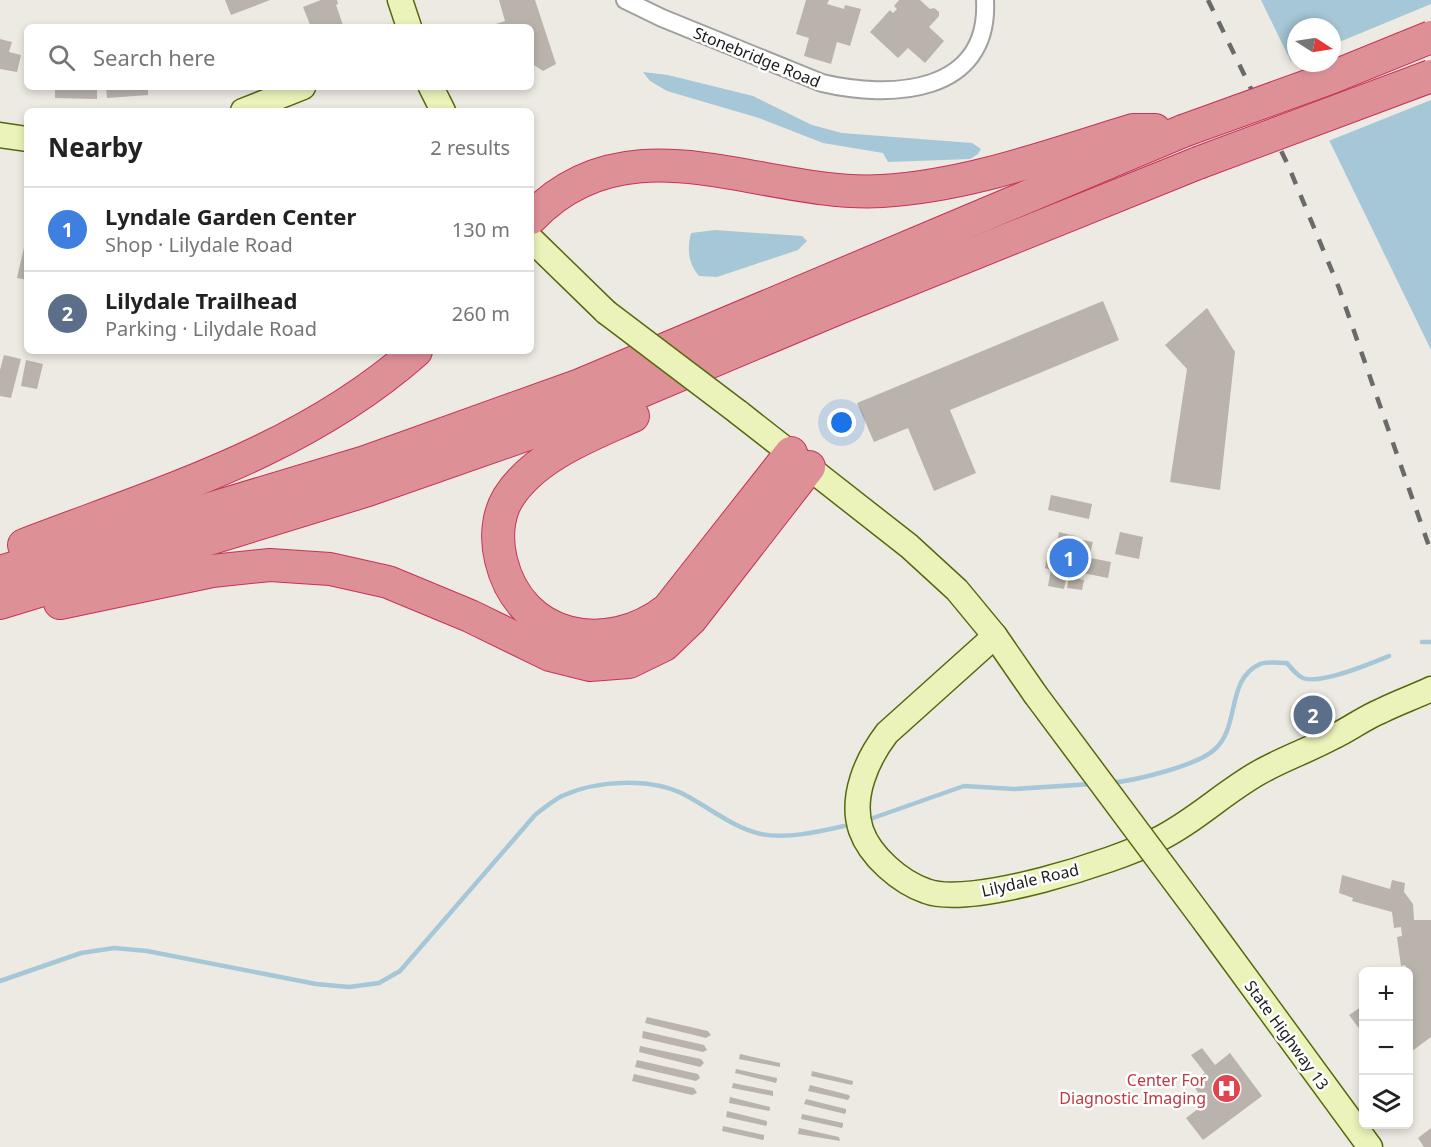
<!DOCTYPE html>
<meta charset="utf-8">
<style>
body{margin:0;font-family:"Noto Sans",sans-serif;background:#f6f6f6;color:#222}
.controls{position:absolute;right:18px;bottom:18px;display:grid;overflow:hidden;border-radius:9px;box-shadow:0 3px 9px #0003}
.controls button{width:54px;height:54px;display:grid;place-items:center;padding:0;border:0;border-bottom:2px solid #e0e0e0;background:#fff;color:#222;font:30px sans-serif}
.compass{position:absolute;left:1287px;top:18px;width:54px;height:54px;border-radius:50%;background:#fff;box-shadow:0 3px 9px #0003;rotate:102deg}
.you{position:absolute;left:842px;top:423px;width:21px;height:21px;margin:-15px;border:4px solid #fff;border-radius:50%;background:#1a73e8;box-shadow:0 0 0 9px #1a73e833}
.badge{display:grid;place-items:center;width:39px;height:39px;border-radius:50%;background:#b72111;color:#fff;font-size:20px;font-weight:700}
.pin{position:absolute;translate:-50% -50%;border:3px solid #fff;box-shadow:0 2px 6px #0006}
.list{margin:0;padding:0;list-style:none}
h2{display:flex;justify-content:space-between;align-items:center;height:78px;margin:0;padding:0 24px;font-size:26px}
h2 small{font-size:20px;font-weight:400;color:#767676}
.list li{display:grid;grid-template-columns:39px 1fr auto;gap:18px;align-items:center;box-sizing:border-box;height:84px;padding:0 24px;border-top:2px solid #e0e0e0}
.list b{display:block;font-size:22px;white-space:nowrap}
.list p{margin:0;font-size:20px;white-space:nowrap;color:#767676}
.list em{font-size:20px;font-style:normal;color:#767676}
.icon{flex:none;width:33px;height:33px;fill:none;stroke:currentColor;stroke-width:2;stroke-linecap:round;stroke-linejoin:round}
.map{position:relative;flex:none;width:1431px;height:1147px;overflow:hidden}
.search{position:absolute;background:#fff;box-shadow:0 3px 9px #0003;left:24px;top:24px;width:510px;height:66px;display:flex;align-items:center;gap:15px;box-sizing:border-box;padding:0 21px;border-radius:9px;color:#767676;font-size:22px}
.panel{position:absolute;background:#fff;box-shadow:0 3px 9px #0003;left:24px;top:108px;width:510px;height:246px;border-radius:9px}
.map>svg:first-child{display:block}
.water{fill:#a6c7d7;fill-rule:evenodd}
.pier{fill:#edeae3}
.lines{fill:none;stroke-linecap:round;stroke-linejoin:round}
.stream{stroke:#a6c7d7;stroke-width:4.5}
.building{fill:#b9b3ac}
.street-casing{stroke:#a0a0a0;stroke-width:20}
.secondary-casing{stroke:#56690e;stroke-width:27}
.highway-casing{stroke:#c83257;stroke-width:34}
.street{stroke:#fff;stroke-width:16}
.secondary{stroke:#ebf3ba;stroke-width:24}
.highway{stroke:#de9097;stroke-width:32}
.rail{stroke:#6a6a6a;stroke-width:4.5;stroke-dasharray:12 12;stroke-linecap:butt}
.secondary-bridge-casing{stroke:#56690e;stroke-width:27;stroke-linecap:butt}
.highway-bridge-casing{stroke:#c83257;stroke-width:34;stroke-linecap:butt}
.secondary-bridge{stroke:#ebf3ba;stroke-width:24}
.highway-bridge{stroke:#de9097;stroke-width:32}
.labels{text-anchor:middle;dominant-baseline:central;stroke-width:5;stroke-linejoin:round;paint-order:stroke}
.street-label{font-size:16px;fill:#1c1c1c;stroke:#fff}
.health-label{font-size:16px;fill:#be3a42;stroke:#fff;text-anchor:end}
</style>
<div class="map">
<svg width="1431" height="1147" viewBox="0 0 1431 1147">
<rect width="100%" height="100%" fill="#edeae3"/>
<g class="water">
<path d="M 1261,0 L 1431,0 L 1431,350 ZM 1296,27 L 1332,27 L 1332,63 L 1296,63 Z"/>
<polygon points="643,72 668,75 753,96 812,125 842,133 972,143 981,149 978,154 970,159 888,162 883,153 823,143 759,118 667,91 650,81"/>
<path d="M 715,230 L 802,236 L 807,241 L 798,250 L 717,277 L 699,276 C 688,263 687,249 691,233 Z"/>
</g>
<polygon class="pier" points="1431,4 1431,100 1326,142 1288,63 1296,59 1296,63 1332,63 1332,45"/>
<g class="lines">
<g class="stream">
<polyline points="1422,642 1431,642"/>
<path d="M 1109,783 C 1134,781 1196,766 1214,750 C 1241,727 1225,680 1260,664 C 1267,661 1279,663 1287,663 C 1291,668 1296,674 1301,677 C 1316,687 1372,663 1389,656"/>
<polyline points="873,818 964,786 1014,789 1092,784"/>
<path d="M 0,981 L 81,953 L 114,948 L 147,951 L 316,984 L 349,987 L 379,983 L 400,971 L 535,815 C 543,809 552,801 562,796 C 597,780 652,777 687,796 C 711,809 734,828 761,834 C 787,839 818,832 844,826"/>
</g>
</g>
<g class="building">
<polygon points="225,0 270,0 231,15"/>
<polygon points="321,0 337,0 338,4 336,5 343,25 311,27 303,7"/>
<polygon points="499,0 535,0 556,64 543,71 531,63 531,27 494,27 493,25 505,21"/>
<polygon points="806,0 829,0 827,4 844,9 845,5 861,9 850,46 837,42 831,64 804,56 809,38 796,34"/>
<polygon points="899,0 920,0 930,9 934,8 939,12 939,16 929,27 944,41 925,63 908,48 898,58 870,32 890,10 893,13 897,9 894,6"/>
<polygon points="0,39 12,42 9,52 21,55 17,72 0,69"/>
<polygon points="55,87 97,87 97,99 55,98"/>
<polygon points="106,87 148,87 148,95 107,98"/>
<polygon points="25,243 27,243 27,280 17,278"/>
<polygon points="1103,301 1119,340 950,410 976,473 934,491 908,428 874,442 857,403"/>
<polygon points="1207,308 1235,352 1220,490 1170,482 1187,369 1165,345"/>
<polygon points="4,355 21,359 11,398 0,396 0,370"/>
<polygon points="26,360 43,364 37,389 21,386"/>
<polygon points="1051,495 1092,504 1089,519 1048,510"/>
<polygon points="1059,532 1075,536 1071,554 1111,562 1108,578 1068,570 1064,589 1048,586 1051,570 1045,568 1049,547 1056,548"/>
<polygon points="1120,532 1143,537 1139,559 1115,554"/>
<polygon points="1078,539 1093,542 1090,553 1076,549"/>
<polygon points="1069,577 1084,580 1082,590 1067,588"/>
<polygon points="1342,875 1390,889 1392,880 1405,883 1404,892 1413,904 1414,920 1431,920 1431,1037 1408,1054 1408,972 1405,965 1401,966 1397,937 1402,936 1401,927 1394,928 1392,912 1352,901 1353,898 1339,893"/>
<polygon points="1364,1005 1364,1035 1349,1015"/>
<polygon points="647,1017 708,1031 711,1035 706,1038 645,1023"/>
<polygon points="643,1031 704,1045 707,1050 703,1052 642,1038"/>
<polygon points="640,1046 701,1059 704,1063 700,1067 639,1052"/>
<polygon points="1202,1048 1215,1065 1230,1053 1262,1096 1203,1140 1186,1118 1202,1106 1199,1102 1203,1099 1191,1083 1205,1073 1191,1055"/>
<polygon points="740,1054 780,1063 780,1067 739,1059"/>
<polygon points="637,1060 698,1074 700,1078 696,1081 635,1067"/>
<polygon points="736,1069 777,1078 777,1080 776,1083 735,1073"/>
<polygon points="812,1071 853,1081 853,1083 852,1085 811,1076"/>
<polygon points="634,1074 694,1088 697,1093 692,1095 632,1081"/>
<polygon points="733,1083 773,1091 773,1096 732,1088"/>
<polygon points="810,1085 849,1095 850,1097 848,1100 808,1091"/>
<polygon points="730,1097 770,1107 770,1109 769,1111 729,1103"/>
<polygon points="806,1099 846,1109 846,1112 845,1114 804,1104"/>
<polygon points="727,1111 767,1121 767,1124 766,1126 726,1117"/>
<polygon points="802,1114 843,1123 843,1126 842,1128 801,1119"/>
<polygon points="723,1126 764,1135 764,1138 763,1140 722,1131"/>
<polygon points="799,1128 839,1137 840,1141 798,1134"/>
<polygon points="1431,1128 1431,1147 1424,1147 1418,1138"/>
</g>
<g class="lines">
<defs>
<path id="street" d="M 625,0 L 662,18 L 822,83 C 890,99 990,95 985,0"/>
<g id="secondary">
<polyline points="400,0 409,27"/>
<polyline points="431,87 443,111"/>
<polyline points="243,111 303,87"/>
<polyline points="0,135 27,139"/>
<polyline points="531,239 606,312"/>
<polyline points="738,412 909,546 957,590 995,636 1035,694"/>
<path d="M 995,636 L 887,733 C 867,759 850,797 861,830 C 870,856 900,882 926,891 C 970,908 1114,862 1157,840 C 1194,822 1224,792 1260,772 C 1283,759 1309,750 1333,737 C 1350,729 1364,718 1381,711 C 1397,703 1414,697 1431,689"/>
<polyline points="1205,922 1370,1147"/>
</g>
<g id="highway">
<path d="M 531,218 C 630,114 763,198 882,191 C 968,186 1051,155 1133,130 L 1155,130"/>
<path d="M 633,416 C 591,435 534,456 508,498 C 497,516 496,540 501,560 C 520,640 607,657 668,609 L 791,453"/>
<path d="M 24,545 C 162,492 303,451 416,351"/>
<polyline points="0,572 365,462 580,385 1183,131"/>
<polyline points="0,603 368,490 594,411 841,307 1198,163"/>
<polyline points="60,603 212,571 270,565 330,569 388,582 470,616 550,655 590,665 629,662 664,645 691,619 809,467"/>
</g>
</defs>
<use href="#street" class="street-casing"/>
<use href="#secondary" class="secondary-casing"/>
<use href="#highway" class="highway-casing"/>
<use href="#street" class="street"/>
<use href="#secondary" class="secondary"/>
<use href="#highway" class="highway"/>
<polyline class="rail" points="1208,0 1288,165 1339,288 1431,552"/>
<defs>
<g id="secondary-bridge">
<polyline points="606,312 738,412"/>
<polyline points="1035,694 1205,922"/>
</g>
<g id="highway-bridge">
<polyline points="1183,131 1330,78 1431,37"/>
<polyline points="1198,163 1431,76"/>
</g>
</defs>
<use href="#secondary-bridge" class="secondary-bridge-casing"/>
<use href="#highway-bridge" class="highway-bridge-casing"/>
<use href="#secondary-bridge" class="secondary-bridge"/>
<use href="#highway-bridge" class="highway-bridge"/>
</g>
<defs>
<symbol id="hospital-disc" viewBox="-11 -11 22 22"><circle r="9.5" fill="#e0444e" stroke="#fff"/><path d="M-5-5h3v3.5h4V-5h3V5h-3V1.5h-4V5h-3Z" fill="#fff"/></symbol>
</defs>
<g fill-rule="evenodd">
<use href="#hospital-disc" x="1210" y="1072" width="33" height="33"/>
</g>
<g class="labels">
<g class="street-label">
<text transform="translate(757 57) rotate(22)">Stonebridge Road</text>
<text transform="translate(1030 880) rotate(-13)">Lilydale Road</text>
<text transform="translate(1287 1035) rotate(54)">State Highway 13</text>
</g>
<g class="health-label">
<text x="1206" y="1080">Center For<tspan x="1206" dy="18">Diagnostic Imaging</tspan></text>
</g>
</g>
</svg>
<div class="controls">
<button>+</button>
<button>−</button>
<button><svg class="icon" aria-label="layers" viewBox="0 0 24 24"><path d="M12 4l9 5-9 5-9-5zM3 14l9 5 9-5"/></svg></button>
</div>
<svg class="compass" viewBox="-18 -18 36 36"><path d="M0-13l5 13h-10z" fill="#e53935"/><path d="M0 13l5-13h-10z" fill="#767676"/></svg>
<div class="you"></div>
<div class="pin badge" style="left:1069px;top:558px;background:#3f7fe0">1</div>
<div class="pin badge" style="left:1313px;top:715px;background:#5c6f8a">2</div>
<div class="search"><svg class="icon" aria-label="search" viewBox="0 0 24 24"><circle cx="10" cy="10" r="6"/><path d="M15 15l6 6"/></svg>Search here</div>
<section class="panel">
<h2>Nearby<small>2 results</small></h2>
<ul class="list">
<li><span class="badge" style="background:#3f7fe0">1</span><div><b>Lyndale Garden Center</b><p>Shop · Lilydale Road</p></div><em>130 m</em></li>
<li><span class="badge" style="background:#5c6f8a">2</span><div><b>Lilydale Trailhead</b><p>Parking · Lilydale Road</p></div><em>260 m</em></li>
</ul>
</section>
</div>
